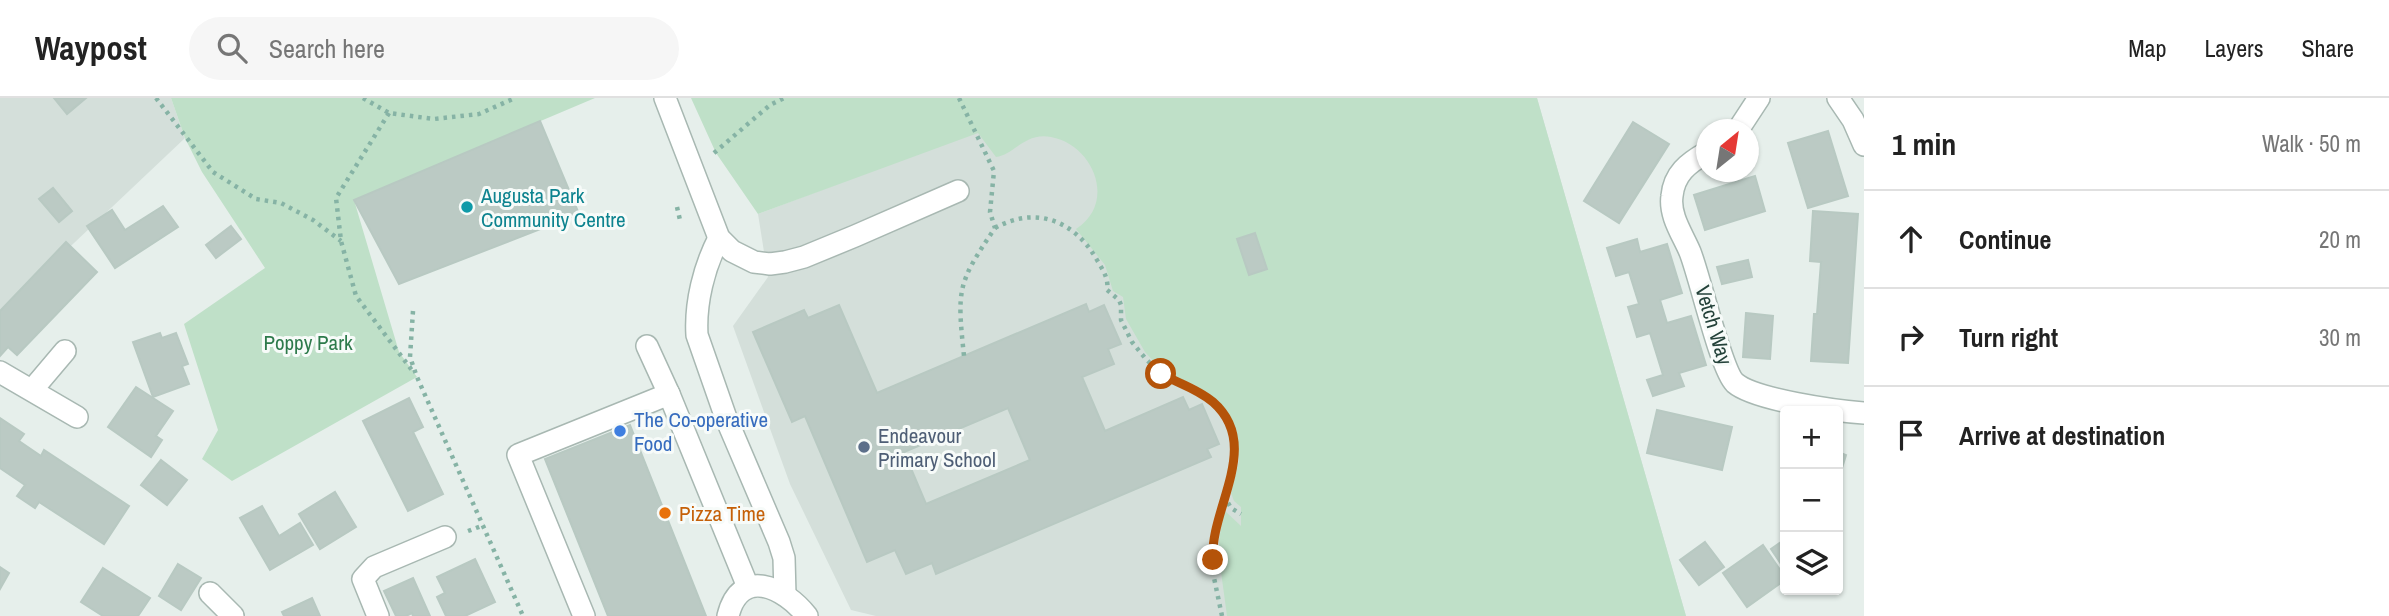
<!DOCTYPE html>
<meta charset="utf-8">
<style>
body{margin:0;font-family:"Archivo Narrow",sans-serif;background:#f6f6f6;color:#222}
.controls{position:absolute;right:21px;bottom:21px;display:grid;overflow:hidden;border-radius:7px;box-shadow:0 2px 5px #0004}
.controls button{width:63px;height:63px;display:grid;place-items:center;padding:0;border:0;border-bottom:2px solid #e0e0e0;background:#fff;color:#222;font:35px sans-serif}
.compass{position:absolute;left:1696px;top:21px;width:63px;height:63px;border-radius:50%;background:#fff;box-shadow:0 2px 5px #0004;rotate:30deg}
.stop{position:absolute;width:21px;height:21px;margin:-16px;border:5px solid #b45309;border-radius:50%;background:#fff}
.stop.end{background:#b45309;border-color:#fff;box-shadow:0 2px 7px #0008}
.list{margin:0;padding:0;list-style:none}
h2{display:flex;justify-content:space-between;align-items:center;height:91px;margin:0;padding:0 28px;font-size:30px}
h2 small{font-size:23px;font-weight:400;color:#767676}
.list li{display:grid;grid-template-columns:46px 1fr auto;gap:21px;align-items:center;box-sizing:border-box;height:98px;padding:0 28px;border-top:2px solid #e0e0e0}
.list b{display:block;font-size:26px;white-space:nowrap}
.list em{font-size:23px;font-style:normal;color:#767676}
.icon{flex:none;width:38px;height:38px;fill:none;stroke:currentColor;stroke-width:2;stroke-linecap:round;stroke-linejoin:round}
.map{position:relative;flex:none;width:1864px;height:518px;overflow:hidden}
header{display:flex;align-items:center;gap:42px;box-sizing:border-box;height:98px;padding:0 35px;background:#fff;border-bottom:2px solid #e0e0e0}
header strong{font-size:33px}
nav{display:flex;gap:38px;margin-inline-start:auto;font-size:24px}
.search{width:490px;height:63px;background:#f6f6f6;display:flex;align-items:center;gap:18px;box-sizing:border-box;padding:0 24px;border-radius:38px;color:#767676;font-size:26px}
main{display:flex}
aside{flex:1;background:#fff}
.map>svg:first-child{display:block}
.built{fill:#d4dfda}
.green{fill:#bfe0c8}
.building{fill:#bbcac4;stroke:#b8c9c2;stroke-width:2;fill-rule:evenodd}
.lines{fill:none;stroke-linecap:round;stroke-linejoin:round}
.minor-casing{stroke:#a8b8b2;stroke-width:24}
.path{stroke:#86b3a5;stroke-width:4.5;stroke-dasharray:3.5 5;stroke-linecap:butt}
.minor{stroke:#fff;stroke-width:21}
.route{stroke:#b45309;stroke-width:9}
.culture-dot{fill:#0f9aa8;stroke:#f7fbf9;stroke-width:2.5}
.shop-dot{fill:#3f7fe0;stroke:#f7fbf9;stroke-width:2.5}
.service-dot{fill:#5c6f8a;stroke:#f7fbf9;stroke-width:2.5}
.food-dot{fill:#e8710a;stroke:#f7fbf9;stroke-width:2.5}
.labels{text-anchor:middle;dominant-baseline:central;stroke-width:6;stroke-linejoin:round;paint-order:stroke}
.culture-label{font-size:21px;fill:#0d838f;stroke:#f7fbf9;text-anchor:start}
.street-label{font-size:21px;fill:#24423a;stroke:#f7fbf9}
.park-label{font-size:21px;fill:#2d7a4b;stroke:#f7fbf9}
.shop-label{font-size:21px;fill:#366cbe;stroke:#f7fbf9;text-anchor:start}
.service-label{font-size:21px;fill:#4e5e75;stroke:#f7fbf9;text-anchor:start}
.food-label{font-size:21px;fill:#c56008;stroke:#f7fbf9;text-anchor:start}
</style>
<header>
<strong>Waypost</strong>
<div class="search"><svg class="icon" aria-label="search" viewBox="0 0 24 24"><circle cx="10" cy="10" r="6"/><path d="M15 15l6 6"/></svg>Search here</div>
<nav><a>Map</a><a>Layers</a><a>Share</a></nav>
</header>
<main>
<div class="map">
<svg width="1864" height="518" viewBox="0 0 1864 518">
<rect width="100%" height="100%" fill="#e6efeb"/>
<g class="built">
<polygon points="0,0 171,0 185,40 0,215"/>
<polygon points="1537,0 1686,518 876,518 851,512 790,386 733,228 768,179 758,116 967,37 1038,20"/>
</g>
<g class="green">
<polygon points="171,0 595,0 354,102 399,254 417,279 232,383 202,361 218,332 184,226 265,170 202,74 185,40"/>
<path d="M 691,0 L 1537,0 L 1686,518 L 1227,518 L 1219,459 L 1219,442 L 1224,412 L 1241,428 L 1241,409 L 1234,403 L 1231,395 L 1239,363 L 1236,331 L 1231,321 L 1216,301 L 1195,287 L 1177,280 L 1156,266 L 1145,254 L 1126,221 L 1123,199 L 1113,193 L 1105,167 L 1076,131 C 1117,105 1094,47 1051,39 C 1025,34 1014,57 996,59 L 978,35 L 758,116 L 716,55 Z"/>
</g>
<g class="building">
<polygon points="54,0 86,0 67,16"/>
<polygon points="540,23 579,116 399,186 354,102"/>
<polygon points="1633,24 1669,46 1619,125 1584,103"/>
<polygon points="1828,33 1848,98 1808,110 1788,45"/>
<polygon points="1755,78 1765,113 1705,132 1694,97"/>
<polygon points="53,90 72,113 59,124 39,101"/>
<polygon points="163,108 178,129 115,170 87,128 112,112 125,132"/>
<polygon points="1813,113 1858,116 1848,265 1811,263 1814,216 1817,216 1821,164 1810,163"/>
<polygon points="231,128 241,141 216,160 206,147"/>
<polygon points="1255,135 1267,171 1249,177 1237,141"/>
<polygon points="1637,141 1640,154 1667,146 1682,195 1660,202 1667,225 1691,218 1706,267 1679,275 1684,288 1653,298 1647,282 1663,277 1650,235 1637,239 1628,209 1639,206 1629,174 1616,178 1607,150"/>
<polygon points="66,144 97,174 17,257 8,249 0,258 0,213"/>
<polygon points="1748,162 1752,179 1722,186 1717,169"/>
<path d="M 1086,206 L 1089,214 L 1104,207 L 1121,246 L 1108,251 L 1114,266 L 1082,279 L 1105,333 L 1183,299 L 1189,312 L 1202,306 L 1219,346 L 1207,351 L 1211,359 L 936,476 L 932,465 L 906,476 L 895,452 L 867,464 L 805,318 L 792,324 L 753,234 L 804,212 L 808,220 L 839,207 L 877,295 ZM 1008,310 L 1030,362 L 926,406 L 904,354 Z"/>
<polygon points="1746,215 1773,218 1770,261 1743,259"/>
<polygon points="160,235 162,240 176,235 188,266 182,268 189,286 153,299 133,244"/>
<polygon points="136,289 173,313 156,338 162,342 151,359 108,329"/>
<polygon points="409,300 423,329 413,334 443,396 408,413 363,323"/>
<polygon points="1657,312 1732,329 1722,372 1647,355"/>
<polygon points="0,320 24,336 19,343 41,358 44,352 129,408 104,446 39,404 35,410 17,398 25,387 0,370"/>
<polygon points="630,327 706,518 608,518 545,361"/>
<polygon points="1838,354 1846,357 1838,383"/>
<polygon points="161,362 187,382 167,407 141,387"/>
<polygon points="335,394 356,429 320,451 299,416"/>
<polygon points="262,408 279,438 300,425 313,447 270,472 240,420"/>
<polygon points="1784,442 1785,444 1785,472 1771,451"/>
<polygon points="1705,444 1724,469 1699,487 1680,462"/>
<polygon points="1763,447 1785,479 1785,482 1747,509 1723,475"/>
<polygon points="475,461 495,504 465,518 446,518 437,499 445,495 437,479"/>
<polygon points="178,466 201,480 181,512 159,498"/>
<polygon points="0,469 9,475 0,491"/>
<polygon points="103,470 150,500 138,518 103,518 81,504"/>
<polygon points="413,480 430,518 413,518 412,515 406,518 396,518 384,493"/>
<polygon points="312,500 320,518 284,518 282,514"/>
</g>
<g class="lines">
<defs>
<g id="minor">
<polyline points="665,0 719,140 732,153 754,164 770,166 785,164 804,159 855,138 958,93"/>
<polyline points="1838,0 1853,22 1864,47"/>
<polyline points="1738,32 1759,0"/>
<path d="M 1706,55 C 1688,65 1674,76 1672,98 C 1669,118 1683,137 1690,154 C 1700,179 1721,272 1735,285 C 1755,302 1836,313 1864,315"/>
<path d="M 719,140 C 704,169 695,205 697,237 L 726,320 L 779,444 L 784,460 L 785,497"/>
<polyline points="647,248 669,296 748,489"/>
<polyline points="0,274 77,319"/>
<polyline points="32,292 65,253"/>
<polyline points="210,495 233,518"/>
<polyline points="378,518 363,481 374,469 445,439"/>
<polyline points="584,518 518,357 669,296"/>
<path d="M 728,518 C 740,468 784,489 807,518"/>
</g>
</defs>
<use href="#minor" class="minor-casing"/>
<g class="path">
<polyline points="156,0 213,74 256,101 281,105 313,122 341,143"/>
<polyline points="363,0 389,15 434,21 479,16 515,0"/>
<path d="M 959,0 L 994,73 L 990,114 L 995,130 C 957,186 957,191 964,258"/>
<polyline points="389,15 336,100 341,143 356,198 414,275"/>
<polyline points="714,55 770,7 784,0"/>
<polyline points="677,109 680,122"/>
<path d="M 995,130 C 1036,107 1075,123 1097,162 C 1103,172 1109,181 1107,192 L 1119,202 L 1121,207 L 1121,222 L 1132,244 L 1145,260 L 1161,276 L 1208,300 L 1225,320 L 1234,343 L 1235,361 L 1224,398 L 1231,410 L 1241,416"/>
<polyline points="413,213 410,259 417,279 523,518"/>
<polyline points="468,433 484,427"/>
<polyline points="1222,518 1213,475 1212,452 1224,399"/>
</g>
<use href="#minor" class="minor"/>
</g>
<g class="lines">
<path class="route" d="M 1161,276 C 1178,285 1198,291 1213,304 C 1263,348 1209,411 1213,462"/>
</g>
<circle class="culture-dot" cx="467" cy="109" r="7"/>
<circle class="shop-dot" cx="620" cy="333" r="7"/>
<circle class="service-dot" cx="864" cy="349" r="7"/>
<circle class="food-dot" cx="665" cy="415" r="7"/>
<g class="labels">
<g class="culture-label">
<text x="481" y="97">Augusta Park<tspan x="481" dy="24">Community Centre</tspan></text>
</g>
<g class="street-label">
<text transform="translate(1714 227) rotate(73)">Vetch Way</text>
</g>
<g class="park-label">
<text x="308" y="244">Poppy Park</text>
</g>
<g class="shop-label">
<text x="634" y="321">The Co-operative<tspan x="634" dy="24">Food</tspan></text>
</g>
<g class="service-label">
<text x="878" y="337">Endeavour<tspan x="878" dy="24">Primary School</tspan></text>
</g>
<g class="food-label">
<text x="679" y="415">Pizza Time</text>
</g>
</g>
</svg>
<div class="controls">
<button>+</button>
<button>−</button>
<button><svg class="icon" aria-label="layers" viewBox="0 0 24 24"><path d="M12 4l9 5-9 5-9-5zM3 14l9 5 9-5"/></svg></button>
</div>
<svg class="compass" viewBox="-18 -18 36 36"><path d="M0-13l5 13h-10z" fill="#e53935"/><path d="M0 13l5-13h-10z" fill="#767676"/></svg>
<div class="stop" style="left:1161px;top:276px"></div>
<div class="stop end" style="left:1213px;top:462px"></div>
</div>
<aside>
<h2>1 min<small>Walk · 50 m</small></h2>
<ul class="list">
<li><svg class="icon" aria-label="ahead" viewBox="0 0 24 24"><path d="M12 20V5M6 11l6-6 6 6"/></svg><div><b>Continue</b></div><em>20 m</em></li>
<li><svg class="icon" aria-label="right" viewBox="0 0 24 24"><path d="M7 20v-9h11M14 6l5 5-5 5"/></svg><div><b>Turn right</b></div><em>30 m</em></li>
<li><svg class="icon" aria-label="arrive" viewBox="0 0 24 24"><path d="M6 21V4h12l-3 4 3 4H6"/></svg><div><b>Arrive at destination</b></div></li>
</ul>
</aside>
</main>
